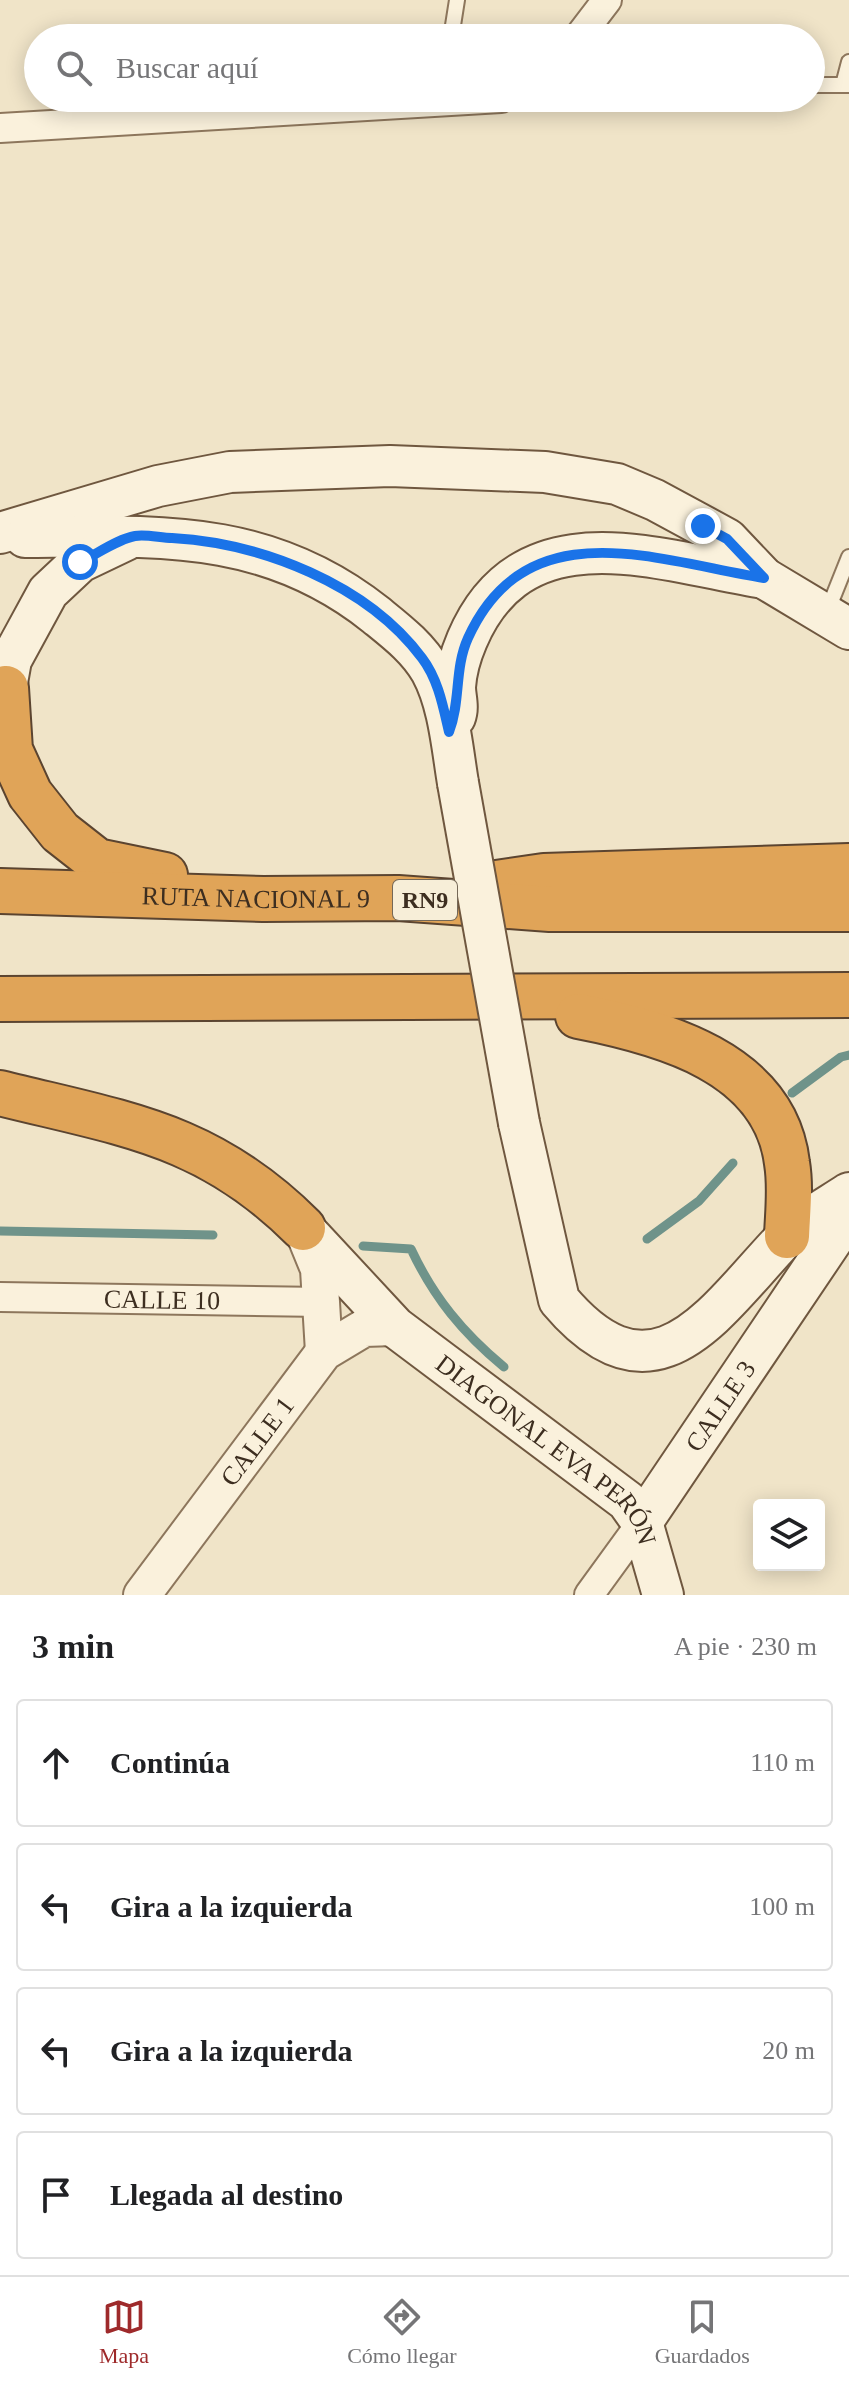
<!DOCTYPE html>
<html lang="es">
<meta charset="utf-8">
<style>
body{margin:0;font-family:"Times New Roman",serif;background:#f6f6f6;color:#202124}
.controls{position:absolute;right:24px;bottom:24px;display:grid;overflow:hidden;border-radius:8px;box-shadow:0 4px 20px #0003}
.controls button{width:72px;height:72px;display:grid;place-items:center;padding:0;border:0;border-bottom:2px solid #e0e0e0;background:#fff;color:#202124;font:40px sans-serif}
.stop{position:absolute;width:24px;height:24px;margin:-18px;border:6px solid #1a73e8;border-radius:50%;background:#fff}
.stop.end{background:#1a73e8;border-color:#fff;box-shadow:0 2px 8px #0008}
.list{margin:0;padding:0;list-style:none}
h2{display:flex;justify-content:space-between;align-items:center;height:104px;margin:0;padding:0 32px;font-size:34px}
h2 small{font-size:26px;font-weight:400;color:#757577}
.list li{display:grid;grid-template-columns:52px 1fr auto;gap:24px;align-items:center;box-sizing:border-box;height:128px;margin:0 16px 16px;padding:0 16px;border:2px solid #e0e0e0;border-radius:8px}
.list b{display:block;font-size:30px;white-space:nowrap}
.list em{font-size:26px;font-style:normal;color:#757577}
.icon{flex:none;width:44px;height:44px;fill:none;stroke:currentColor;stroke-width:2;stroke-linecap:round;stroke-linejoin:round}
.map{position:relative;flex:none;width:849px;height:1595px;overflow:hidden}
.search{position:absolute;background:#fff;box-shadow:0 4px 20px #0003;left:24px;right:24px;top:24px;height:88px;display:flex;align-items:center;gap:20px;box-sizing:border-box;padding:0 28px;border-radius:44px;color:#757577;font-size:30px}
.sheet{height:680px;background:#fff}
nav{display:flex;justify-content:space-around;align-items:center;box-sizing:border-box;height:112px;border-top:2px solid #e0e0e0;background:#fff;font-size:22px;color:#757577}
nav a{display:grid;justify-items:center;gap:4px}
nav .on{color:#9e2a2b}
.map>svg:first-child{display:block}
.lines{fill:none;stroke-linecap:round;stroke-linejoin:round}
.stream{stroke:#6f938a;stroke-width:9}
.service-casing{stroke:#8d765c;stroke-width:18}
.minor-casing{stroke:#8d765c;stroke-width:32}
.tertiary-casing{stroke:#8d765c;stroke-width:40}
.secondary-casing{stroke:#6f573f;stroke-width:44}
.motorway-casing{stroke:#5b4430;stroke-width:48}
.service{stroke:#faf1dc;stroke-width:14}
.minor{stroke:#faf1dc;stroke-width:28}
.tertiary{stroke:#faf1dc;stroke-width:36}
.secondary{stroke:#faf1dc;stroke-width:40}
.motorway{stroke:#e0a458;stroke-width:44}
.secondary-bridge-casing{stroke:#6f573f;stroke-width:44;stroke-linecap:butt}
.secondary-bridge{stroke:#faf1dc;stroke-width:40}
.route{stroke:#1a73e8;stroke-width:10}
.labels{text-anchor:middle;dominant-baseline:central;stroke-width:7;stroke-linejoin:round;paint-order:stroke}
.shield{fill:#f7eed8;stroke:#756857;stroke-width:2}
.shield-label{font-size:24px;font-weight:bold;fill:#3d2e20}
.street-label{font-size:26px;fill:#3d2e20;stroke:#f7eed8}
</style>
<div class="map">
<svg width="849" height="1595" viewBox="0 0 849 1595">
<rect width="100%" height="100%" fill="#f0e4c8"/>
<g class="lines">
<g class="stream">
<polyline points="792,1093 841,1057 849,1055"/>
<polyline points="0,1231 213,1235"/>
<polyline points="647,1239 699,1201 733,1163"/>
<path d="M 363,1246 L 411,1249 C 434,1298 463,1333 504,1367"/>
</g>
<defs>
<g id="service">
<polyline points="451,38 457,0"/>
<polyline points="811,85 849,85"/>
<polyline points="843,85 849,62"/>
<polyline points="827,612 849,557"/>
</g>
<g id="minor">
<polyline points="578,38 607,0"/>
<polyline points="0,128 501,98"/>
<path id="s1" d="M 0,1297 L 323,1302"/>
<polyline points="589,1595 642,1522"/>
</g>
<g id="tertiary">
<polyline points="303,1230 319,1269 324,1352"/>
<path id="s2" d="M 142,1595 L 324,1352 L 364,1328 L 395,1327"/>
</g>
<g id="secondary">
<polyline points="0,533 158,486 230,472 390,466 545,472 617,484 655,500 727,539 764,578 849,629"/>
<path d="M 25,537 C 157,536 267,528 376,615 C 397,632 418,648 431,671 C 449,704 452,747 458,783"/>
<polyline points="0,693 6,688 11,660 48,592 80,562 126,540"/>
<path d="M 455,717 C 459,707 455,697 455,687 C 456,671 461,654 467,640 C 523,508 659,561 764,578"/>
<path d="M 519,1123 L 559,1300 C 655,1414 715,1311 784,1239 C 802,1221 828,1207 849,1193"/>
<path id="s3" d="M 303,1228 L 395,1327 L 627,1501 L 642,1522 L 663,1595"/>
<path id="s4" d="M 642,1522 L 849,1215"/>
</g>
<g id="motorway">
<polyline points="6,688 10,750 30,794 60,832 97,861 165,875"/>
<polyline points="476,886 544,876 849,866"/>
<path id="s5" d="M 0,891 L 263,899 L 398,898 L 550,909 L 849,909"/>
<polyline points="0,999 849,995"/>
<path d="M 578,1016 C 661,1032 775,1062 787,1163 C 791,1187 788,1211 787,1236"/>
<path d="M 0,1093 C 124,1124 208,1133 303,1228"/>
</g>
</defs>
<use href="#service" class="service-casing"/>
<use href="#minor" class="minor-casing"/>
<use href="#tertiary" class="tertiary-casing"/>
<use href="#secondary" class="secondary-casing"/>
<use href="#motorway" class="motorway-casing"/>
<use href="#service" class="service"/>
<use href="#minor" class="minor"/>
<use href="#tertiary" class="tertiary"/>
<use href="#secondary" class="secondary"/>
<use href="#motorway" class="motorway"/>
<defs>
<polyline id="secondary-bridge" points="458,783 519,1123"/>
</defs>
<use href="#secondary-bridge" class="secondary-bridge-casing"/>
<use href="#secondary-bridge" class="secondary-bridge"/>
</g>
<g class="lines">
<path class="route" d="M 80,562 C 97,554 118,539 135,536 C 146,534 161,538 172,538 C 261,543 367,584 422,658 C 438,679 443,706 449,732 C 461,701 454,669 468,638 C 527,508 658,561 764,578 L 727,539 L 703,526"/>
</g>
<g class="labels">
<rect class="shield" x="393" y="880" width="64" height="40" rx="6"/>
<g class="shield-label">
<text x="425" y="900">RN9</text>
</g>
<g class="street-label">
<text stroke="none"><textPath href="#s5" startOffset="256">RUTA NACIONAL 9</textPath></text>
<text stroke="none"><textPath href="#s1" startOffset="162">CALLE 10</textPath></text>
<text stroke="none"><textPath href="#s4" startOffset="140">CALLE 3</textPath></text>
<text stroke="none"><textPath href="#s2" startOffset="192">CALLE 1</textPath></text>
<text stroke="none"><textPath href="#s3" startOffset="332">DIAGONAL EVA PERÓN</textPath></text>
</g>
</g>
</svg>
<div class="controls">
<button><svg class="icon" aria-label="layers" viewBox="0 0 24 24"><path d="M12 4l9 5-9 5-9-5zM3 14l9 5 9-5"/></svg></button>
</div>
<div class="stop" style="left:80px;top:562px"></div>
<div class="stop end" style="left:703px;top:526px"></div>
<div class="search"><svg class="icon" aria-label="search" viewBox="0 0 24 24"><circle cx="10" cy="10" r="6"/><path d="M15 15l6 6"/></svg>Buscar aquí</div>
</div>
<section class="sheet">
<h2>3 min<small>A pie · 230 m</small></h2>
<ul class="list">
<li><svg class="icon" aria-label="ahead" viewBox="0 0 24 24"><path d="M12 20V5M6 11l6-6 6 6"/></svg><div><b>Continúa</b></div><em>110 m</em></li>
<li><svg class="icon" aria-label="left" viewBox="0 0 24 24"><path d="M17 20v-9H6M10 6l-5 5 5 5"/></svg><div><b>Gira a la izquierda</b></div><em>100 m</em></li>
<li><svg class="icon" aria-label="left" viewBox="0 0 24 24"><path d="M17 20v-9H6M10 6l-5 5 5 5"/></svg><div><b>Gira a la izquierda</b></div><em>20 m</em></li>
<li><svg class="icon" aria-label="arrive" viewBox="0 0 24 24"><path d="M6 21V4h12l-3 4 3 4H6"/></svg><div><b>Llegada al destino</b></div></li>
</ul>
</section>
<nav>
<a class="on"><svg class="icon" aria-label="map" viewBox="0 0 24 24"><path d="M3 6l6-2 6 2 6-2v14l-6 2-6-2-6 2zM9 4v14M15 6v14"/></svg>Mapa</a>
<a><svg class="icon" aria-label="directions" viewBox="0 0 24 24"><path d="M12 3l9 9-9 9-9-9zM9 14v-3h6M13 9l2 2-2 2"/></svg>Cómo llegar</a>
<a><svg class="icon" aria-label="saved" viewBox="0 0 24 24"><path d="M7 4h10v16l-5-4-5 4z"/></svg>Guardados</a>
</nav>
